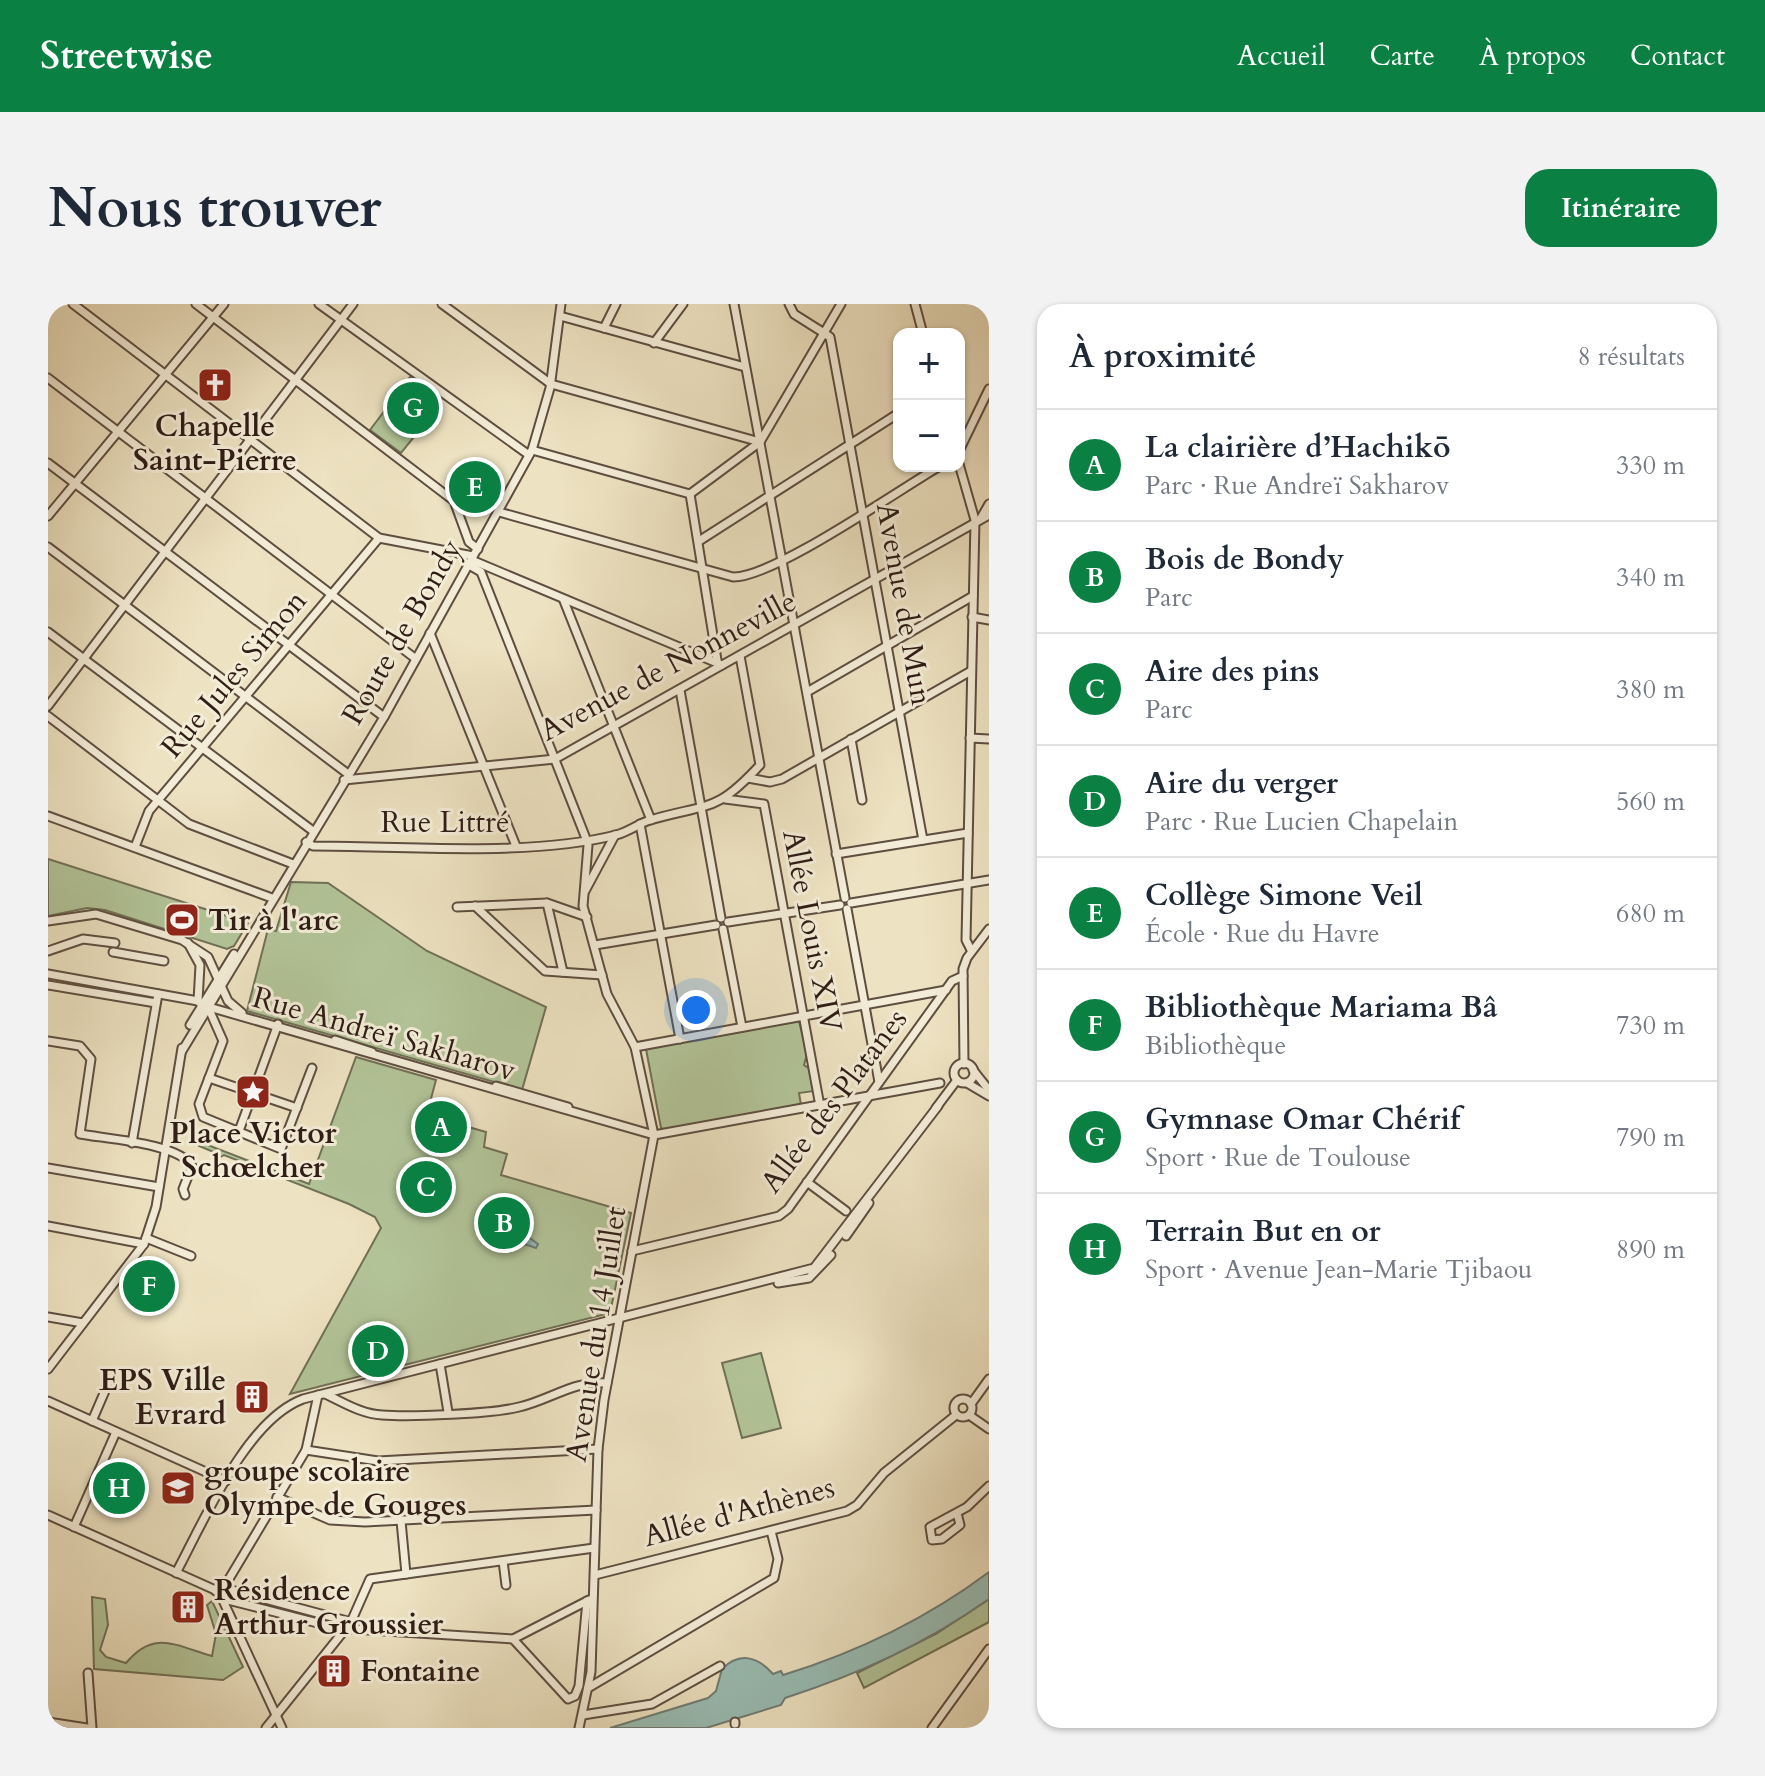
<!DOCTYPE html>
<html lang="fr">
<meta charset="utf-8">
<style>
body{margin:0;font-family:Cardo,serif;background:#f2f2f3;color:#1f2937}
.controls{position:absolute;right:24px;top:24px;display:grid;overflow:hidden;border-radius:16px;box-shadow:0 2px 6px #0004}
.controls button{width:72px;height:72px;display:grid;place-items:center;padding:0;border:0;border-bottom:2px solid #e0e1e3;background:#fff;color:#1f2937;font:40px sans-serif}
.you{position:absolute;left:648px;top:706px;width:28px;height:28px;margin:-20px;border:6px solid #fff;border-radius:50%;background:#1a73e8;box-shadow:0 0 0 12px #1a73e833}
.badge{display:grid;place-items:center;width:52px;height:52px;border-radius:50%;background:#0b8043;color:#fff;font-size:26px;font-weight:700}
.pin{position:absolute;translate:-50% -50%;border:4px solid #fff;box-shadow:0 2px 8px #0006}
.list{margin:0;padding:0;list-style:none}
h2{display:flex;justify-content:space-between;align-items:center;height:104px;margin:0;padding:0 32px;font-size:34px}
h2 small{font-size:26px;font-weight:400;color:#747a83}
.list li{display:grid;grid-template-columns:52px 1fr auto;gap:24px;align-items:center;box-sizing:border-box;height:112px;padding:0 32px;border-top:2px solid #e0e1e3}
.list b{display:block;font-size:30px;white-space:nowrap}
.list p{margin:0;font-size:26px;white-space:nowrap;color:#747a83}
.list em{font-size:26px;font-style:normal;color:#747a83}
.map{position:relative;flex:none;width:941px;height:1424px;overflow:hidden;border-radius:24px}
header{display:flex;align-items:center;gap:48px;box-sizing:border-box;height:112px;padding:0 40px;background:#0b8043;color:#fff}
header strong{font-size:38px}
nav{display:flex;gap:44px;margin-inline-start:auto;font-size:28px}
.intro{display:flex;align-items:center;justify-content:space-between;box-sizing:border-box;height:192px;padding:0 48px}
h1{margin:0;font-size:56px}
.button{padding:20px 36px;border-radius:24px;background:#0b8043;color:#fff;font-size:28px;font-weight:700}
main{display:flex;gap:48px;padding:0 48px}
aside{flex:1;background:#fff;border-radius:24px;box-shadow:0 2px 6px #0004}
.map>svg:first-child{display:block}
.green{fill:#b2c498;stroke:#707057;stroke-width:2}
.water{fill:#99bdb4;stroke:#6f7d75;stroke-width:2}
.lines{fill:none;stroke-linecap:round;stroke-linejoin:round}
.minor-casing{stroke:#5e4e41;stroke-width:11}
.minor{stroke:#f3ecd7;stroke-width:7}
.labels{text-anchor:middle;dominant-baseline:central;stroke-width:6;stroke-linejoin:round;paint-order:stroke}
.poi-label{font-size:30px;font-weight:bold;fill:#2f1d16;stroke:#f3ecd7;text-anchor:start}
.street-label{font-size:30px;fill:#2f1d16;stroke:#f3ecd7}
</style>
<header>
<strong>Streetwise</strong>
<nav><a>Accueil</a><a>Carte</a><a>À propos</a><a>Contact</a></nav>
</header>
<div class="intro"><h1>Nous trouver</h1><a class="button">Itinéraire</a></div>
<main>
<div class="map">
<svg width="941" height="1424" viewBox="0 0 941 1424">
<rect width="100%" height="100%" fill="#ede2c1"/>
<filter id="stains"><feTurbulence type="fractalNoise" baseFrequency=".0025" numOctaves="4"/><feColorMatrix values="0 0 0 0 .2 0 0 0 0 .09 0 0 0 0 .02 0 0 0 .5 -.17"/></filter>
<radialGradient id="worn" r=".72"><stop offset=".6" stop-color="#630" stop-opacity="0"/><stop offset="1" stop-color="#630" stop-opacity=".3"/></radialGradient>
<g class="green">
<polygon points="362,73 367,78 339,114 366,133 353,149 322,126"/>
<polygon points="0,555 182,613 200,619 186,642 179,645 57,606 39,604 0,612"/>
<polygon points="243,578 280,579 379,647 498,703 474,786 199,707 220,625 228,627"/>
<polygon points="751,717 759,750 756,761 762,765 766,787 751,789 753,801 617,826 613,824 598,745"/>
<polygon points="308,753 388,776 381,802 403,818 438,828 436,843 459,850 453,871 583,909 562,1009 242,1090 333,924 327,913 301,900 176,851 169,855 168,849 151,842 152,838 261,880"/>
<polygon points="713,1049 733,1124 694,1134 674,1059"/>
<polygon points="66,1157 95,1170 76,1210 48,1197"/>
<path d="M 44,1293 L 57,1295 L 60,1321 L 52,1346 L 58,1353 L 78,1359 C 106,1325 128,1342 164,1352 L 168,1330 L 159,1301 L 164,1297 L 195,1363 L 175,1376 L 46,1365 Z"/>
<polygon points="941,1295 941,1318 816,1384 809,1369 888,1330"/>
</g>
<g class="water">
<polygon points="442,898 449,899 472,927 490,940 488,944 464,936 441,906"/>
<path d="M 941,1268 L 941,1295 C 877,1340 811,1370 737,1394 L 733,1401 L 658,1424 L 562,1424 L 660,1394 L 668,1387 L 674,1365 C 692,1347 710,1353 725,1370 L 733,1367 L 735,1371 C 810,1348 878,1315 941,1268 Z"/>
</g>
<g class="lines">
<defs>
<g id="minor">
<polyline points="25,0 331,234 425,252"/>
<polyline points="148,0 406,197 421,238 430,245"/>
<polyline points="271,0 481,151"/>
<polyline points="394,0 503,80 712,138"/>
<polyline points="686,0 797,594"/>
<polyline points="741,0 746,10 776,29"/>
<polyline points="867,0 875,30"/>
<polyline points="512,12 697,63"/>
<polyline points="556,24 568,0"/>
<polyline points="776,29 782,33 875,536"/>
<polyline points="606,39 635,0"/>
<polyline points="0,74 368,355"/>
<polyline points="484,146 642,190"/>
<polyline points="911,147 941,85"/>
<polyline points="0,159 336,413"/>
<polyline points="911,160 927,216 918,636 923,646"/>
<polyline points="642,190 712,138 793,0"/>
<polyline points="642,190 669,356"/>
<path d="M 451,208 L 685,273 C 725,274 849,187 892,162"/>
<polyline points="0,212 176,0"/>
<polyline points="933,214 941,200"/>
<polyline points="651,237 851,109"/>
<polyline points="0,243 300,470"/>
<polyline points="426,257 674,361"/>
<polyline points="421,261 433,268 537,532 540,541 535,602 559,690 587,743 606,831 556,1096 550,1145 543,1368 531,1424"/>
<polyline points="516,297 603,516"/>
<polyline points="924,313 941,316"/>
<polyline points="0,328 265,527"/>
<polyline points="382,329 468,542"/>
<polyline points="632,386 673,614"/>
<polyline points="759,388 925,292"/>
<polyline points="0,402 305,0"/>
<polyline points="0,412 141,520 245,560"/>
<polyline points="922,434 941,435"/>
<polyline points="803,435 814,496"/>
<polyline points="700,474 722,478 734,475 923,367"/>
<polyline points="296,476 507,455 941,211"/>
<polyline points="677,495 716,500 772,802"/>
<polyline points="0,512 224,594"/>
<polyline points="592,520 632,735"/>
<path d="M 258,538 L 265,542 C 355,542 482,553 568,531 C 580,528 590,520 602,516 C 660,499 667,510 712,461 L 692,352"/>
<polyline points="87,543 101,507 331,234"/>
<polyline points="788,550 920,529"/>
<polyline points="537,587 567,531"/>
<polyline points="499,599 515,668"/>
<polyline points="803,599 941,576"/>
<polyline points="427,602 497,667 554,671"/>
<polyline points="409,603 499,599 539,613"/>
<polyline points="799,605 831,778"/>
<polyline points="0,617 48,610 134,636 160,653 180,697 194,709"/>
<polyline points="680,618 792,601"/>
<polyline points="675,625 694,723"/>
<polyline points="140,639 152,661 150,697 154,701 606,831 892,779"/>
<polyline points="547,641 668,621"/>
<polyline points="0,647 35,635 67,639"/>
<polyline points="65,648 116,657"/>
<polyline points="0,670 150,697"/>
<polyline points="0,681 108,699"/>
<polyline points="160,703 175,737 151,800 155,813 233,845 264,764"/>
<polyline points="142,721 186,650"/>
<polyline points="287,736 324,748"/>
<path d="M 0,737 L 32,742 L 43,755 L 32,830 C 59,835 130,839 144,862 L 135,885 L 137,891"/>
<polyline points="587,743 898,686"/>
<polyline points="134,747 336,413 484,146 502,84 513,0"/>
<circle cx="916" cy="769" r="10"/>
<polyline points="916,760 915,665 919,654 941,625"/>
<polyline points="925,766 941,786"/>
<polyline points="161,774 249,804"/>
<polyline points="919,779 941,792"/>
<polyline points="448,782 520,803"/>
<polyline points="888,804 909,776"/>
<polyline points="191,827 230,720"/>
<polyline points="84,839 110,690"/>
<polyline points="0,864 111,883"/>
<polyline points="759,878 798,907"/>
<polyline points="0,922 96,940"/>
<polyline points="798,932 821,899"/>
<polyline points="98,934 143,952"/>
<polyline points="584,947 731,912 740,905 904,677 915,672"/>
<polyline points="730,979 761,974 783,951"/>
<polyline points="0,1013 35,1019"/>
<polyline points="392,1060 400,1108"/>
<polyline points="0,1065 96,940 108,903 134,744"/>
<path d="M 277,1090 C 295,1098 313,1110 334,1111 C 362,1113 445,1110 471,1103 C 502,1096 526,1076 559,1079"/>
<circle cx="915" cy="1104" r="9"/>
<polyline points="0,1097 178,1177"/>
<polyline points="923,1100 941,1075"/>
<polyline points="921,1111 941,1125"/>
<polyline points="44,1117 63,1073"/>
<polyline points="258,1146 330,1157 550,1145"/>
<polyline points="229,1193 282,1216 317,1218 548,1206"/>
<polyline points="909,1209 912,1221 894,1235 884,1236 882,1223 919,1203 941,1182"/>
<polyline points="0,1211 165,1285 180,1296 289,1324 465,1335 520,1395 527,1392 531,1382 539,1297"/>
<polyline points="353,1217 358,1270"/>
<polyline points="26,1223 68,1128"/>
<polyline points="455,1257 458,1281"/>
<path d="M 128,1269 C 156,1217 198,1116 255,1095 L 766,964 L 890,802"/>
<polyline points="547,1271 799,1207 809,1201 836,1169 908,1111"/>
<polyline points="172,1283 303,1318"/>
<polyline points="172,1290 258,1146 270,1091"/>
<polyline points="172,1290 234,1424"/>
<polyline points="465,1335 541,1296"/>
<polyline points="40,1369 44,1424"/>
<polyline points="540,1384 726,1274 730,1255 723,1227"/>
<polyline points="535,1411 604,1400 672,1362"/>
<polyline points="0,1418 39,1424"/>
<polyline points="687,1418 687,1420"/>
<polyline points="218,1424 303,1318 322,1275 546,1244"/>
<polyline points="884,1424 941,1345"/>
</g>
</defs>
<use href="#minor" class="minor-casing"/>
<use href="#minor" class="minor"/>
</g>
<defs>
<symbol id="church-square" viewBox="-11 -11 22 22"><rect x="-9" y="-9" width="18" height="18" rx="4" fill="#8f2418" stroke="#f3ecd7"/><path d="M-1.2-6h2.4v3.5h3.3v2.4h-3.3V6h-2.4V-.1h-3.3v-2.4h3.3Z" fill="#fff"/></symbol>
<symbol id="stadium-square" viewBox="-11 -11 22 22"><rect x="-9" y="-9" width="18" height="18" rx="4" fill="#8f2418" stroke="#f3ecd7"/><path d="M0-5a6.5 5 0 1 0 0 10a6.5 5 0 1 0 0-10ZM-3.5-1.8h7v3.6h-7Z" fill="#fff"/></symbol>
<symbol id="sight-square" viewBox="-11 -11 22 22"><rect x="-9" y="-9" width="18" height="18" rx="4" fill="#8f2418" stroke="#f3ecd7"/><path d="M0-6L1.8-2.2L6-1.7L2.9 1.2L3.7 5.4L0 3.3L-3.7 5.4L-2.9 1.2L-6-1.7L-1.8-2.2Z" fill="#fff"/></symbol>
<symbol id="building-square" viewBox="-11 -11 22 22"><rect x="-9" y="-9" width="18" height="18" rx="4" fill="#8f2418" stroke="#f3ecd7"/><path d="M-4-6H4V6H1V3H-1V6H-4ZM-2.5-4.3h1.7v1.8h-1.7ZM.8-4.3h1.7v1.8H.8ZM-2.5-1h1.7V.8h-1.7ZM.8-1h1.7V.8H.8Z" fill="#fff"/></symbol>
<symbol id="school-square" viewBox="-11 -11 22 22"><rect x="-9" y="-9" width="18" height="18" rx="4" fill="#8f2418" stroke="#f3ecd7"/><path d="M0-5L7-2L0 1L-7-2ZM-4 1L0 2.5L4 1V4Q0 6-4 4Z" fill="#fff"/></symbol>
</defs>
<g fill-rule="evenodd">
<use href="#church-square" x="147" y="61" width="40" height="40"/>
<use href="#stadium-square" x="114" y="596" width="40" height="40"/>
<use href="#sight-square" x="185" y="768" width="40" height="40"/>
<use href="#building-square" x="184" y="1073" width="40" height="40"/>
<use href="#school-square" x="110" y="1164" width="40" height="40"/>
<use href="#building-square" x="120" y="1283" width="40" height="40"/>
<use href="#building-square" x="266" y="1347" width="40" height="40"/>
</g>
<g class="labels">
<g class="poi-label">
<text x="167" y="122" text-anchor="middle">Chapelle<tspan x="167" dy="34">Saint-Pierre</tspan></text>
<text x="160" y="616">Tir à l'arc</text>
<text x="205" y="829" text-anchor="middle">Place Victor<tspan x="205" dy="34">Schœlcher</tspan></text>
<text x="178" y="1076" text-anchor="end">EPS Ville<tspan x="178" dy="34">Evrard</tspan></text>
<text x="156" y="1167">groupe scolaire<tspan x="156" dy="34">Olympe de Gouges</tspan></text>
<text x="166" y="1286">Résidence<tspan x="166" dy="34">Arthur Groussier</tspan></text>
<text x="312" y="1367">Fontaine</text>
</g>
<g class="street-label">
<text transform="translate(856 300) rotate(80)">Avenue de Mun</text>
<text transform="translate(354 328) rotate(-60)">Route de Bondy</text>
<text transform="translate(620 362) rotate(-28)">Avenue de Nonneville</text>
<text transform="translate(186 370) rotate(-50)">Rue Jules Simon</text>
<text x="397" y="518">Rue Littré</text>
<text transform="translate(764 627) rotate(79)">Allée Louis XIV</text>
<text transform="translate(336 730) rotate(16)">Rue Andreï Sakharov</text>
<text transform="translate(786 797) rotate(-53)">Allée des Platanes</text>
<text transform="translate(548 1030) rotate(-81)">Avenue du 14 Juillet</text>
<text transform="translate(691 1208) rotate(-15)">Allée d'Athènes</text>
</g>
</g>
<rect width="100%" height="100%" filter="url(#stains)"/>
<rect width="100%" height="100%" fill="url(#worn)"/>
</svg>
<div class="controls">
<button>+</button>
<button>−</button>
</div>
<div class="you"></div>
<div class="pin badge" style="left:393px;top:823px">A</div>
<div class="pin badge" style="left:456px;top:919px">B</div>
<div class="pin badge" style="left:378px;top:883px">C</div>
<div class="pin badge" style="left:330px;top:1047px">D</div>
<div class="pin badge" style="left:427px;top:183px">E</div>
<div class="pin badge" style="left:101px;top:982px">F</div>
<div class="pin badge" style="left:365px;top:104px">G</div>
<div class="pin badge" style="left:71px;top:1184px">H</div>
</div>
<aside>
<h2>À proximité<small>8 résultats</small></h2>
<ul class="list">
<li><span class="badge">A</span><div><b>La clairière d’Hachikō</b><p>Parc · Rue Andreï Sakharov</p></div><em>330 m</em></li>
<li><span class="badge">B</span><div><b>Bois de Bondy</b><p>Parc</p></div><em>340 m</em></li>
<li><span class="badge">C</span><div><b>Aire des pins</b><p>Parc</p></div><em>380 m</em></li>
<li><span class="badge">D</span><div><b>Aire du verger</b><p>Parc · Rue Lucien Chapelain</p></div><em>560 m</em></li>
<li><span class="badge">E</span><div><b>Collège Simone Veil</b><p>École · Rue du Havre</p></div><em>680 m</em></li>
<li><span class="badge">F</span><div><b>Bibliothèque Mariama Bâ</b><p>Bibliothèque</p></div><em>730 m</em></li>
<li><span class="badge">G</span><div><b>Gymnase Omar Chérif</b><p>Sport · Rue de Toulouse</p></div><em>790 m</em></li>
<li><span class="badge">H</span><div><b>Terrain But en or</b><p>Sport · Avenue Jean-Marie Tjibaou</p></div><em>890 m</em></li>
</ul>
</aside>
</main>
